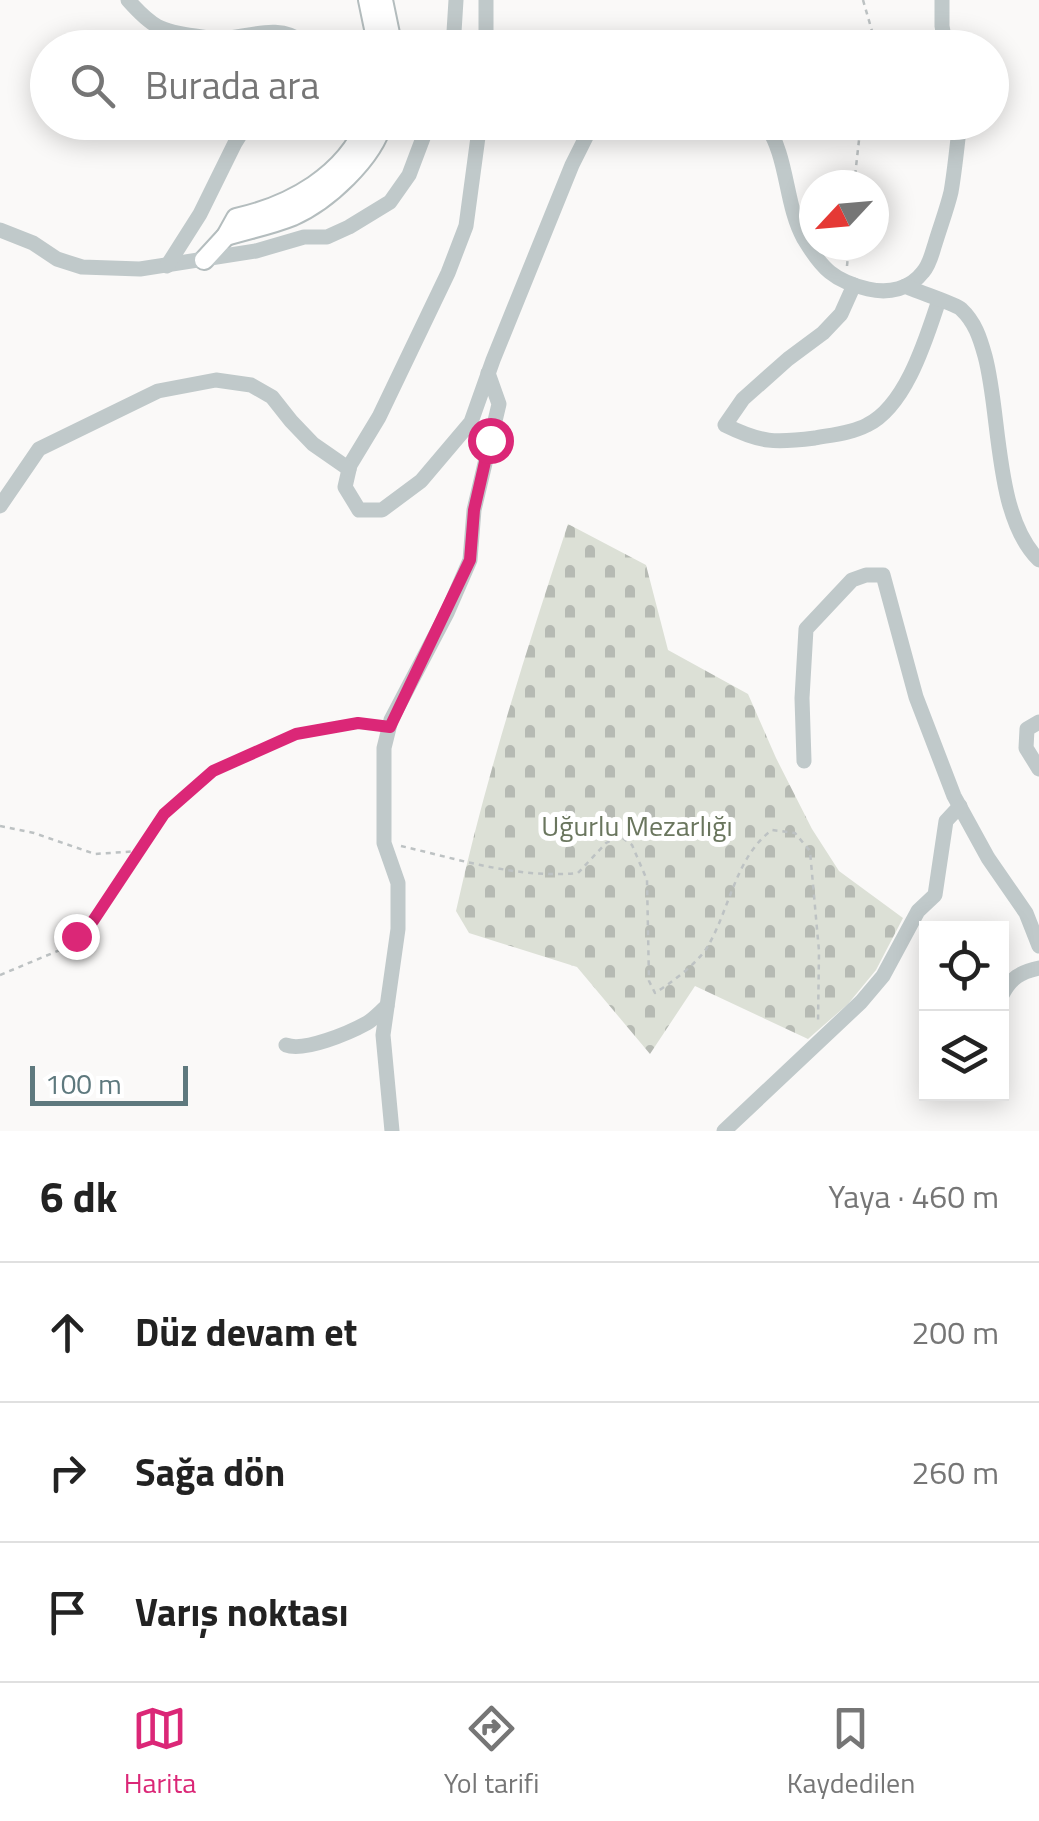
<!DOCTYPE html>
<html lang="tr">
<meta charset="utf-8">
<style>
body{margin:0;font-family:"Titillium Web",sans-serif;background:#f6f6f6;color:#222}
.controls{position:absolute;right:30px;bottom:30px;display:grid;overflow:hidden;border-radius:0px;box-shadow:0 5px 25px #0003}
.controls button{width:90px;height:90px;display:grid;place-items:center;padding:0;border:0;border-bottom:2px solid #e0e0e0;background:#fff;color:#222;font:50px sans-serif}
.compass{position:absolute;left:799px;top:170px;width:90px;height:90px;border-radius:50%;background:#fff;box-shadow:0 5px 25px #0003;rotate:244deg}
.scale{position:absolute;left:30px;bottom:25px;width:158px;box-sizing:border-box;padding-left:10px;border:5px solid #5e797e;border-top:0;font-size:28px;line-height:35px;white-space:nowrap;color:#5e797e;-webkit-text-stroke:8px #fff;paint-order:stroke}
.stop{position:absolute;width:30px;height:30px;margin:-22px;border:8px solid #db2777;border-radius:50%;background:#fff}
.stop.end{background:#db2777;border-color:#fff;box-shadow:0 2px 10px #0008}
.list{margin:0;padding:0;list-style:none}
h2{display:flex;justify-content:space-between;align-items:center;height:130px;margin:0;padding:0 40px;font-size:42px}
h2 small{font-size:32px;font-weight:400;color:#767676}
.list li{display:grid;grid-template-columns:65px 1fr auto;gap:30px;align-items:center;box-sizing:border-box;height:140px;padding:0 40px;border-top:2px solid #e0e0e0}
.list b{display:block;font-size:38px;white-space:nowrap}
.list em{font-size:32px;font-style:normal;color:#767676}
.icon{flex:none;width:55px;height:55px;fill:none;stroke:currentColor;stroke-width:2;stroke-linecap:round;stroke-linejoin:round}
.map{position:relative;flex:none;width:1039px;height:1131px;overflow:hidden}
.search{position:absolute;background:#fff;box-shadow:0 5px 25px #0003;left:30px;right:30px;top:30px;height:110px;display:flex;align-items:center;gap:25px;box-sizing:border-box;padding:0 35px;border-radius:55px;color:#767676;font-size:38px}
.sheet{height:550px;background:#fff}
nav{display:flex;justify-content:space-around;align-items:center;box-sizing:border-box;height:140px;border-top:2px solid #e0e0e0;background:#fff;font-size:28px;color:#767676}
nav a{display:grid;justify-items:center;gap:5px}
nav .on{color:#db2777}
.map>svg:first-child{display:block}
.cemetery{fill:url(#cemetery-stones)}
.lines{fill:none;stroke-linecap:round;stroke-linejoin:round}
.major-casing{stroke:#b4bdbe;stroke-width:22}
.path{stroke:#bdc2c3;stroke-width:2.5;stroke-dasharray:5 5;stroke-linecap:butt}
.minor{stroke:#c0c9ca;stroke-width:15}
.major{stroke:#fff;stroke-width:18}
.route{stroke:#db2777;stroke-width:12}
.labels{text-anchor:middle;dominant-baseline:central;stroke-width:10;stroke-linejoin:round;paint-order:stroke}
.park-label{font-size:28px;fill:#6a765e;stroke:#fff}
</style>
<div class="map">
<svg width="1039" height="1131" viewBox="0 0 1039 1131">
<defs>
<pattern id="cemetery-stones" width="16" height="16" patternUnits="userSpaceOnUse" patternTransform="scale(2.5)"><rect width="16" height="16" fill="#dce0d6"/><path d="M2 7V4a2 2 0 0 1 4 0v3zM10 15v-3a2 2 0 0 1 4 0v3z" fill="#b6bab3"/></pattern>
</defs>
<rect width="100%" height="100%" fill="#faf9f8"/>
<path class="cemetery" d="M 568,524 L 646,565 L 668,650 L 748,694 L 776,758 L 812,829 L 839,871 L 903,918 L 876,970 L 848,1004 L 808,1039 L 695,986 L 650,1054 L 577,967 L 469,933 L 456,911 C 485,780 526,651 568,524 Z"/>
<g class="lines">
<defs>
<g id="major">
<polyline points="368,0 378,48"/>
<polyline points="383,0 393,48"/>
<path d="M 226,236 C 249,229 271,225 293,216 C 327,201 373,159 383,122"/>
<path d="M 204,260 L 226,236 L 236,218 C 290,206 345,176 367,122"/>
</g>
</defs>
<use href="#major" class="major-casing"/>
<g class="path">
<polyline points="863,0 874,38 873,48"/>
<polyline points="854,185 861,122"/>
<polyline points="847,266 849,245"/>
<polyline points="0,826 34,833 95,854 139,851"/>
<path d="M 401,846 C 458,859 518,879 578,873 L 606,843 L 620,836 L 632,845 L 647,880 L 649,981 L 655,993 C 671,983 698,963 708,946 C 730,908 736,856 772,830 L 795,833 L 810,851 L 819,951 L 818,1024"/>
<polyline points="0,975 60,950 93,921 164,814 213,771 296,735 358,723 378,726"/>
</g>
<g class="minor">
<path d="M 128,0 C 152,27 160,31 195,36 C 203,37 212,39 219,39 C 248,38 278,22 304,43 L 301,48"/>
<polyline points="942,0 942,26 946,48"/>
<polyline points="453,48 456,0"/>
<polyline points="486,48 486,0"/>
<polyline points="480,122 466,226 448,273 379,417 350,465 345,487 359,510 382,510 421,481 471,422 493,360 572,165 588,133 598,122"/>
<path d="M 764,122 C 789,156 784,203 804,239 C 822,269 834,281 868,289 C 889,294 910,289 923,272 C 930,264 932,253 935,244 C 940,227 947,209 951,192 C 955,169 957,145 960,122"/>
<polyline points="0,230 33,243 57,259 82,267 140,269 256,251 304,237 327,237 349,227 390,202 409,175 429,122"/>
<polyline points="167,266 200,214 235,143 248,122"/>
<path d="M 854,285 L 841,314 L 823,333 L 788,359 L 743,399 L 725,425 C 761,443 775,443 815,438 C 831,435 852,433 867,425 C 906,406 926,339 939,300"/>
<path d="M 905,286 C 915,291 956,304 961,309 C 975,322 980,338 985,356 C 1001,415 994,516 1039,560"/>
<polyline points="0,506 39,449 158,391 216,380 251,385 272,397 291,421 313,444 349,469"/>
<polyline points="1039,722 1027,729 1026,748 1039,769"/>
<polyline points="804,761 802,698 806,629 852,580 866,575 883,575 916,697 954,796 988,858 1026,913 1039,946"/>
<path d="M 1002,995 C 1011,978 1020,972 1039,968"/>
<path d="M 286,1045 C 304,1052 349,1033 367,1023 C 374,1019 380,1012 387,1006"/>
<polyline points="392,1131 383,1035 398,929 398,883 384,843 384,748 391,720 447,613 470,560 474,510 499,404 488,373"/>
<polyline points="724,1131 861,1002 883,976 918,911 935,895 946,821 960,806"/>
</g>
<use href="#major" class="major"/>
</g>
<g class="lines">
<polyline class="route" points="76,936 93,921 164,814 213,771 296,734 358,723 390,727 470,560 474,510 490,440"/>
</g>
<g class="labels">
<g class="park-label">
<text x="637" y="825">Uğurlu Mezarlığı</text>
</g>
</g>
</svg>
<div class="controls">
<button><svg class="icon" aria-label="locate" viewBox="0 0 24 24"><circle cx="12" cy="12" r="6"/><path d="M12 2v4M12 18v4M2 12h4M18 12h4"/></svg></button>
<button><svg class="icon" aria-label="layers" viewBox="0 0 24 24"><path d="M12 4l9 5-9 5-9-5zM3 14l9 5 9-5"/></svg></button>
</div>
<svg class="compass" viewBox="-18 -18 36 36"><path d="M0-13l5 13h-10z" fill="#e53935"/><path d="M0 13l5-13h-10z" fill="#767676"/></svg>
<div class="scale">100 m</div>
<div class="stop" style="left:490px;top:440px"></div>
<div class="stop end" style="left:76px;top:936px"></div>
<div class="search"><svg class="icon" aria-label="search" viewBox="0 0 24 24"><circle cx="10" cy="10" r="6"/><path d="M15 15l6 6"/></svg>Burada ara</div>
</div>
<section class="sheet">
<h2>6 dk<small>Yaya · 460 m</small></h2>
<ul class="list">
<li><svg class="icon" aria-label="ahead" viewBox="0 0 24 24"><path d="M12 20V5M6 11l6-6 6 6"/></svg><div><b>Düz devam et</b></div><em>200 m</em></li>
<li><svg class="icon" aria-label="right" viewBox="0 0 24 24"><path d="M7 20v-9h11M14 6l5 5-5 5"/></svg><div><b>Sağa dön</b></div><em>260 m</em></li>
<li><svg class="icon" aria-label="arrive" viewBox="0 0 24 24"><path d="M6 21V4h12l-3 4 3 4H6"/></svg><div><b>Varış noktası</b></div></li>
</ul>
</section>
<nav>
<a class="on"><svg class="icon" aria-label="map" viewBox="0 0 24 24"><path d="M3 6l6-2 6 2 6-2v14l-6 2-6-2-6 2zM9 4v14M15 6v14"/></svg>Harita</a>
<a><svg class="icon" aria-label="directions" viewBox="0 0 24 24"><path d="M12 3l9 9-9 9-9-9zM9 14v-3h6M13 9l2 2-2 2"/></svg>Yol tarifi</a>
<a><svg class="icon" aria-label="saved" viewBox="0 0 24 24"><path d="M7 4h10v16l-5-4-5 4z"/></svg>Kaydedilen</a>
</nav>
